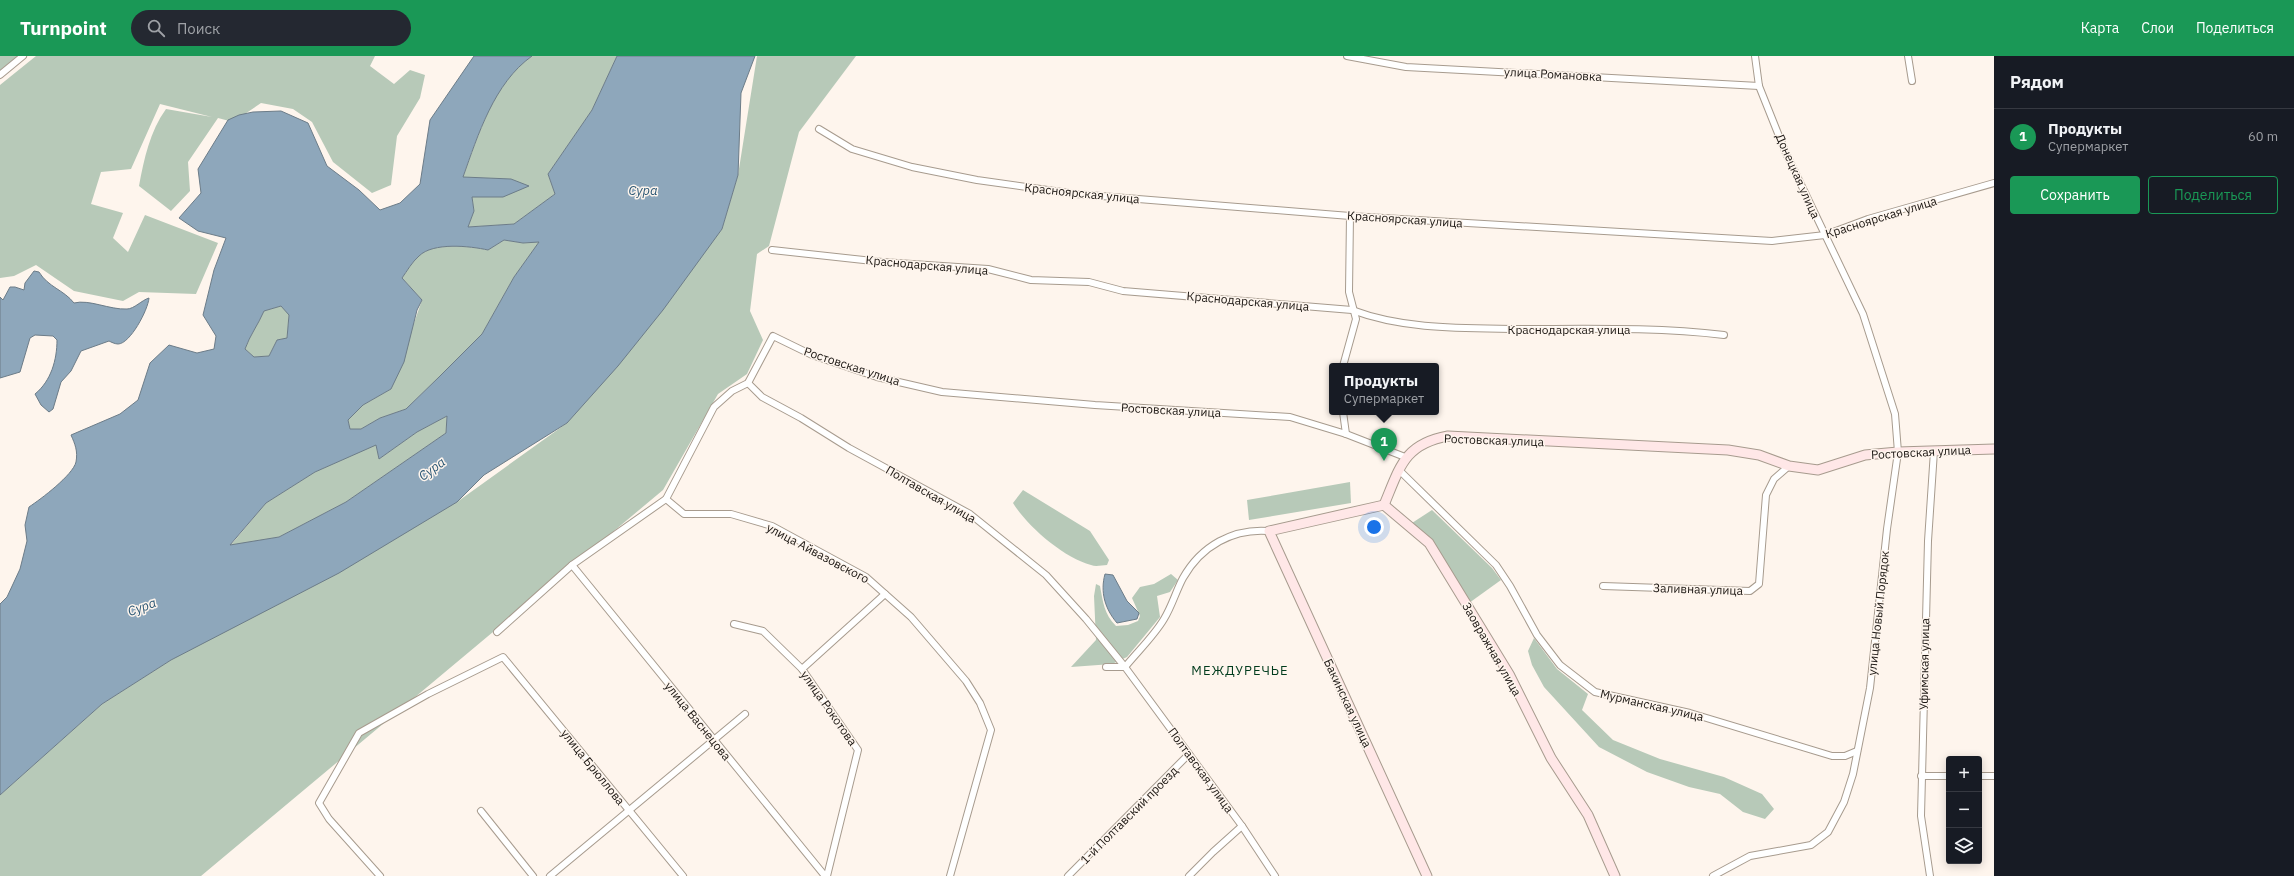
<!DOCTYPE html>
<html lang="ru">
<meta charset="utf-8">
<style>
body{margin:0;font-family:"IBM Plex Sans",sans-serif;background:#242831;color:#f1f3f6}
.controls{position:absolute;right:12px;bottom:12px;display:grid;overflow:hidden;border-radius:4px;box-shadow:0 2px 10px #0003}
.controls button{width:36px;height:36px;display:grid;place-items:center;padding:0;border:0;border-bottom:1px solid #363941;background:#171b24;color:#f1f3f6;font:20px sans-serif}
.you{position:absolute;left:1374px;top:471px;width:14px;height:14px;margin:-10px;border:3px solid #fff;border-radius:50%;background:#1a73e8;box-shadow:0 0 0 6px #1a73e833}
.badge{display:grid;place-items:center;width:26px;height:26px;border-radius:50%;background:#1a9856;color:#fff;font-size:13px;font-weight:700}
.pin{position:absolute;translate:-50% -33px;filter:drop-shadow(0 1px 2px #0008)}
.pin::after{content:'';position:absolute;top:21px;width:14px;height:12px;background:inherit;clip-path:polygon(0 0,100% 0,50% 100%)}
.popup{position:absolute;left:1329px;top:307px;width:110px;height:52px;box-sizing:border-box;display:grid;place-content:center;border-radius:4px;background:#171b24;filter:drop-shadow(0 1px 3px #0005);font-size:13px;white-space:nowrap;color:#9ea1a6}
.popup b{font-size:15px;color:#f1f3f6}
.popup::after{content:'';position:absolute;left:50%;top:100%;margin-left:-8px;border:8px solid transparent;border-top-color:#171b24}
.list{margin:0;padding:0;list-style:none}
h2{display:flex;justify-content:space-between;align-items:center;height:52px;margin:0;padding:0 16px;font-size:17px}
h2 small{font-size:13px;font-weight:400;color:#9ea1a6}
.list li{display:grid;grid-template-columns:26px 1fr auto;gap:12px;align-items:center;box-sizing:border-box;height:56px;padding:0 16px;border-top:1px solid #363941}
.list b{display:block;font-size:15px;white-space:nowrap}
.list p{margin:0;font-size:13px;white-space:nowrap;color:#9ea1a6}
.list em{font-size:13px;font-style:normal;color:#9ea1a6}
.actions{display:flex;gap:8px;padding:12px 16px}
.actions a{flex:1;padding:9px 0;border:1px solid #1a9856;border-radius:4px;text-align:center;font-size:14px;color:#1a9856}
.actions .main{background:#1a9856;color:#fff}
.icon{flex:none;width:22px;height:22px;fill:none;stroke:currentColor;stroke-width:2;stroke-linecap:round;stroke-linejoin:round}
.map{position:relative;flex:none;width:1994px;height:820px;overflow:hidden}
header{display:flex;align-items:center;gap:24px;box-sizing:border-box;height:56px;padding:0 20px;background:#1a9856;color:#fff}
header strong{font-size:19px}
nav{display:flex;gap:22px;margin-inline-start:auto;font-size:14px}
.search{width:280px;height:36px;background:#242831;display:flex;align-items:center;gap:10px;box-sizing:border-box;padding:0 14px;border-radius:22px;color:#9ea1a6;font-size:15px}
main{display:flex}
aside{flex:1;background:#171b24}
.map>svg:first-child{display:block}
.green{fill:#b7c9b8}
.water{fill:#8ea7bb;stroke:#6c7c88;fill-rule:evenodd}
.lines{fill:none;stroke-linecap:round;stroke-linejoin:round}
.street-casing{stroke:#a79b8e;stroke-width:8}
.secondary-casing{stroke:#a79b8e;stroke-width:11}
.street{stroke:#fff;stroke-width:6}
.secondary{stroke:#ffe7e7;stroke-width:9}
.labels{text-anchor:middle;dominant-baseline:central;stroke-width:3;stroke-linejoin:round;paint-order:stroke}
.street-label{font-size:12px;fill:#1b1612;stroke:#fef5ed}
.water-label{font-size:13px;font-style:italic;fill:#2b5775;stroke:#fef5ed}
.neighbourhood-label{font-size:13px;letter-spacing:1px;fill:#003b1c;stroke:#fef5ed}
</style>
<header>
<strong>Turnpoint</strong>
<div class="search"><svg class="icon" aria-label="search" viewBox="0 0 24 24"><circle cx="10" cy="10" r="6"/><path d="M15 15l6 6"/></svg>Поиск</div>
<nav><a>Карта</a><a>Слои</a><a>Поделиться</a></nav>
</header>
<main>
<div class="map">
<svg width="1994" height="820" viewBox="0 0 1994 820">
<rect width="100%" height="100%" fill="#fef5ed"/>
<g class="green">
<polygon points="0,0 18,0 0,15"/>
<path d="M 36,0 L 375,0 L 370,10 L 394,28 L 410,14 L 425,19 L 420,42 L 397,80 L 391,129 L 372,137 L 333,106 L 312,66 L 293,53 L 261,47 L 233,66 L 218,62 L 188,106 L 190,135 L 171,155 L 139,130 C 144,103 150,75 166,53 L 212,61 L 160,48 L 131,113 L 101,116 L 91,148 L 123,157 L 113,182 L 128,196 L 145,159 L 218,187 L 196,238 L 139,236 L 123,245 L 74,235 L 36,209 L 14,220 L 0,222 L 0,29 Z"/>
<path d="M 532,0 L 617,0 L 592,54 L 548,118 L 555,138 L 514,168 L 468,171 L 474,155 L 472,141 L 503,141 L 463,121 C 479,79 493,27 532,0 Z"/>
<polygon points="757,0 856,0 799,76 769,190 757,198 750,255 763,284 747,318 718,338 663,434 201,820 0,820 0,739 102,648 171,604 457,446 567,367 722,173 738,119"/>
<path d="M 504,184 L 523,187 L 540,185 L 514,221 L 482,278 L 439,321 L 406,353 L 380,362 L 361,373 L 350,374 L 348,364 L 363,349 L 391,333 L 422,244 L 402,222 C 407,215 412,206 419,200 C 433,186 470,190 488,194 Z"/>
<path d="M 281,250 L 289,258 L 287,283 L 277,284 L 269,300 L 254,301 L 245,293 C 250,279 258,269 264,255 Z"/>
<polygon points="447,360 446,377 346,446 279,481 230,490 266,447 315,416 376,388 379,403 417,376"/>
<polygon points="1350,426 1351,447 1249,464 1247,444"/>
<path d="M 1023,434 L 1090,475 L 1109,504 L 1107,509 C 1102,509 1096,511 1091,509 C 1064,502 1027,470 1013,447 Z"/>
<polygon points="1432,454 1492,512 1501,524 1469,547 1412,467"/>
<path d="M 1171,518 L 1178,524 L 1170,536 L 1157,540 L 1160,561 L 1127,601 L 1112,608 L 1071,611 L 1096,584 L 1094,540 L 1096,528 L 1100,530 C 1103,546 1104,558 1116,570 L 1128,569 L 1138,565 L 1140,560 L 1132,542 L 1140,531 L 1154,528 Z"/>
<polygon points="1534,582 1557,613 1588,638 1582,654 1613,684 1660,703 1724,721 1762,738 1774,753 1765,763 1743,756 1720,738 1689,731 1647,716 1599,691 1544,631 1532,609 1528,595"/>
</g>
<g class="water">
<path d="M 474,0 L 532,0 C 494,27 478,79 463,121 L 511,123 L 529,130 L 503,141 L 472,141 L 474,155 L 468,171 L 514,168 L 555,138 L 548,118 L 592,54 L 617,0 L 755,0 L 741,37 L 738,119 L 722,173 L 663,254 L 618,310 L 567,367 L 484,419 L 457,446 L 339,517 L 171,604 L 102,648 L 0,739 L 0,548 L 7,541 L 20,513 L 27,485 L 25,469 L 29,451 C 41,443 73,419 76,406 C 78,395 75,388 71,379 L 120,358 L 138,344 L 150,307 L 169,289 L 197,297 L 214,293 L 216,280 L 203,259 L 214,214 L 226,182 L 198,175 L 179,162 L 201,137 L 198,113 L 228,64 L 239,59 L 253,56 L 281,55 L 308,67 L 327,110 L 359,134 L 380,154 L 400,147 L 420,128 L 430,64 ZM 504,184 L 523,187 L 539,186 L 514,221 L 482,278 L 439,321 L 406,353 L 380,362 L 361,373 L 350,373 L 348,364 L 363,349 L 391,333 L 404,306 L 417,254 L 422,244 L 402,222 C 407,215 412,206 419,200 C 433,186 470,190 488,194 ZM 281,250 L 289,259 L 287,282 L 277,284 L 269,300 L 254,301 L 245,293 C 250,279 258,269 264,255 ZM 447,360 L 446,377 L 346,446 L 279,481 L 230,489 L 266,447 L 315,416 L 376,389 L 379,403 L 417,376 Z"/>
<path d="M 34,215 L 39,216 C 48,231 64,234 74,247 C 89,243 110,254 127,253 C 134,253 142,244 149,242 C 148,254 130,288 118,288 C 115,288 111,286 109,285 L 81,295 L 71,315 L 61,326 L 53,353 L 49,356 L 41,349 L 35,338 C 51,325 57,304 57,284 L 53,280 L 35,279 L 30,282 L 20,316 L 0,322 L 0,241 L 3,244 L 10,231 L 15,231 L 24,234 L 25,227 Z"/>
<path d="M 1105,518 L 1113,519 L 1127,545 L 1139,557 L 1137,563 L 1117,567 C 1105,553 1100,536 1105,518 Z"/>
</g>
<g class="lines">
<defs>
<g id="street">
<polyline points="1347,0 1406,11 1759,30"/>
<polyline points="1908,0 1912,25"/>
<polyline points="0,19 23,0"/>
<polyline points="819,73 852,93 912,111 977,124 1076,138 1350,160 1772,185 1825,179 1868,163 1994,127"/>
<path d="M 772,194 L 882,206 L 988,213 L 1031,224 L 1089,226 L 1123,235 L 1352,254 C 1405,274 1464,272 1520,273 C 1588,273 1656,271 1724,279"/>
<polyline points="1343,310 1356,263 1349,236 1350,160"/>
<polyline points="748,327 762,341 801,362 849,392 970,458 1046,519 1086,563 1125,611 1242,770 1275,820"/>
<polyline points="1343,356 1346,378"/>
<polyline points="1399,414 1496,509 1510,530 1537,579 1560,609 1595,636 1690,657 1832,700 1845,700 1857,695"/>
<polyline points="666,443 684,458 731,458 772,470 866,521 911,561 966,625 980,647 991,674 950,820"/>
<polyline points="572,509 825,820"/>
<polyline points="1603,530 1750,535 1759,528 1766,439 1774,423 1789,410"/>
<polyline points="734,568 763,575 802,613 858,694 827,820"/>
<polyline points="497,576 572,509 666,443 714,351 732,335 748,327 773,280 812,299 877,321 942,336 1095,349 1290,361 1346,378 1405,401"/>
<polyline points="1106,611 1125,611"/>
<path d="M 1125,611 C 1138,595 1154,580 1164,563 C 1172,550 1176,535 1183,522 C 1201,490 1233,472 1269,475"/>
<polyline points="802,613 885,538"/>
<polyline points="1921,720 1949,720"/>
<polyline points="1979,720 1994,720"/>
<polyline points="481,755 533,820"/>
<polyline points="380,820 329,763 319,747 359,677 428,638 503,601 683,820"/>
<polyline points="550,820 745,658"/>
<polyline points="1068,820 1189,698"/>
<polyline points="1189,820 1213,796 1242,770"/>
<polyline points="1713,820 1750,800 1811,789 1828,776 1844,746 1853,718 1870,632 1887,473 1898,396 1895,358 1863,258 1785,95 1759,30 1755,0"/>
<polyline points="1930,820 1921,760 1928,485 1934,395"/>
</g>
<g id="secondary">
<path d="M 1384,449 C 1400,411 1404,388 1448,380 L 1728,394 L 1759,399 L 1789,410 L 1818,414 L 1865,399 L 1898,396 L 1994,393"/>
<polyline points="1384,449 1269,475 1427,820"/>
<polyline points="1384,449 1429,487 1509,618 1551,702 1588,759 1615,820"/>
</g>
</defs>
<use href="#street" class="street-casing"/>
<use href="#secondary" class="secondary-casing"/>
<use href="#street" class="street"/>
<use href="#secondary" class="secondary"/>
</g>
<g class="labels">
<g class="street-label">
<text transform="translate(1553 18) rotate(3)">улица Романовка</text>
<text transform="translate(1798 120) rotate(66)">Донецкая улица</text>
<text transform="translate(1082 137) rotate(6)">Красноярская улица</text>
<text transform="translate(1881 161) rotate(-17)">Красноярская улица</text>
<text transform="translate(1405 163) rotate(4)">Красноярская улица</text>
<text transform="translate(927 209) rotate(5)">Краснодарская улица</text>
<text transform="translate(1248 245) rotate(5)">Краснодарская улица</text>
<text x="1569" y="273">Краснодарская улица</text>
<text transform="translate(852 310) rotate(18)">Ростовская улица</text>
<text transform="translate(1171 354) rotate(3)">Ростовская улица</text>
<text transform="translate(1494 384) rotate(2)">Ростовская улица</text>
<text transform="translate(1921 396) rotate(-3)">Ростовская улица</text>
<text transform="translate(931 438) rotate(30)">Полтавская улица</text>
<text transform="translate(818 497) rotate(28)">улица Айвазовского</text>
<text transform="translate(1698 533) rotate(2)">Заливная улица</text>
<text transform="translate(1878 557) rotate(-84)">улица Новый Порядок</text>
<text transform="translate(1492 593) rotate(60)">Заовражная улица</text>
<text transform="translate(1924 608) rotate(-89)">Уфимская улица</text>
<text transform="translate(1348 647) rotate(65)">Бакинская улица</text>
<text transform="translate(1652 649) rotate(13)">Мурманская улица</text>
<text transform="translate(829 652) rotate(55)">улица Рокотова</text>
<text transform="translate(698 665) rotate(51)">улица Васнецова</text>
<text transform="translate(593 711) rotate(51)">улица Брюллова</text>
<text transform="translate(1201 714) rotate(54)">Полтавская улица</text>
<text transform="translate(1129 759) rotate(-45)">1-й Полтавский проезд</text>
</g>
<g class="water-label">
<text x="643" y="134">Сура</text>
<text transform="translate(432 413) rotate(-37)">Сура</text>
<text transform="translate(142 551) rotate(-20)">Сура</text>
</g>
<g class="neighbourhood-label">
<text x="1240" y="614">МЕЖДУРЕЧЬЕ</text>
</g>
</g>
</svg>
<div class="controls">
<button>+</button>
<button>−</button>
<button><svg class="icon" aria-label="layers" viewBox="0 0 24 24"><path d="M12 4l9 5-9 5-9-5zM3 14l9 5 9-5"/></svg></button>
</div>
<div class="you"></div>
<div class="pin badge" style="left:1384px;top:405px">1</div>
<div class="popup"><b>Продукты</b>Супермаркет</div>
</div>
<aside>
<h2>Рядом<small></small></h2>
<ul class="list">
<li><span class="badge">1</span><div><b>Продукты</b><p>Супермаркет</p></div><em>60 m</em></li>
</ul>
<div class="actions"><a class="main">Сохранить</a><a>Поделиться</a></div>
</aside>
</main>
